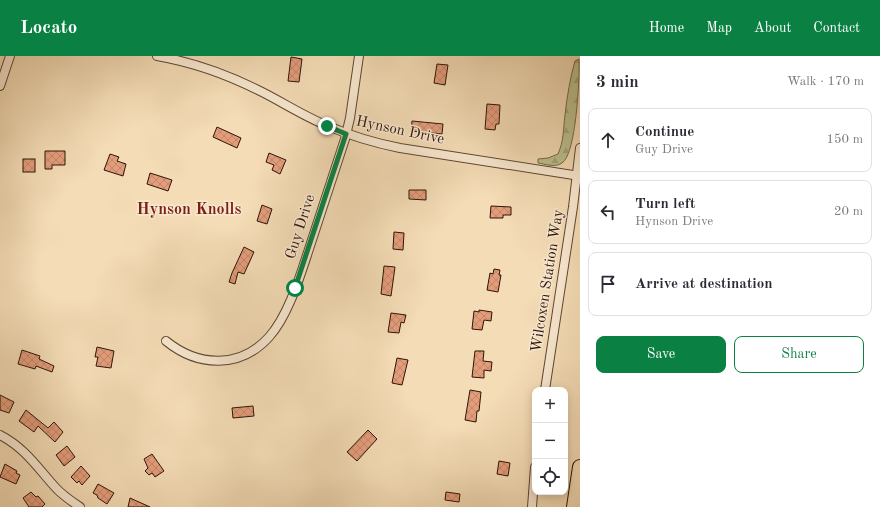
<!DOCTYPE html>
<meta charset="utf-8">
<style>
body{margin:0;font-family:"Old Standard TT",serif;background:#f7f7f7;color:#2b2b33}
.controls{position:absolute;right:12px;bottom:12px;display:grid;overflow:hidden;border-radius:8px;box-shadow:0 2px 10px #0003}
.controls button{width:36px;height:36px;display:grid;place-items:center;padding:0;border:0;border-bottom:1px solid #e1e1e2;background:#fff;color:#2b2b33;font:20px sans-serif}
.stop{position:absolute;width:12px;height:12px;margin:-9px;border:3px solid #0b8043;border-radius:50%;background:#fff}
.stop.end{background:#0b8043;border-color:#fff;box-shadow:0 1px 4px #0008}
.list{margin:0;padding:0;list-style:none}
h2{display:flex;justify-content:space-between;align-items:center;height:52px;margin:0;padding:0 16px;font-size:17px}
h2 small{font-size:13px;font-weight:400;color:#7c7c81}
.list li{display:grid;grid-template-columns:26px 1fr auto;gap:12px;align-items:center;box-sizing:border-box;height:64px;margin:0 8px 8px;padding:0 8px;border:1px solid #e1e1e2;border-radius:8px}
.list b{display:block;font-size:15px;white-space:nowrap}
.list p{margin:0;font-size:13px;white-space:nowrap;color:#7c7c81}
.list em{font-size:13px;font-style:normal;color:#7c7c81}
.actions{display:flex;gap:8px;padding:12px 16px}
.actions a{flex:1;padding:9px 0;border:1px solid #0b8043;border-radius:8px;text-align:center;font-size:14px;color:#0b8043}
.actions .main{background:#0b8043;color:#fff}
.icon{flex:none;width:22px;height:22px;fill:none;stroke:currentColor;stroke-width:2;stroke-linecap:round;stroke-linejoin:round}
.map{position:relative;flex:none;width:580px;height:451px;overflow:hidden}
header{display:flex;align-items:center;gap:24px;box-sizing:border-box;height:56px;padding:0 20px;background:#0b8043;color:#fff}
header strong{font-size:19px}
nav{display:flex;gap:22px;margin-inline-start:auto;font-size:14px}
main{display:flex}
aside{flex:1;background:#fff}
.map>svg:first-child{display:block}
.forest{fill:url(#forest-firs);stroke:#746a4b}
.building{fill:url(#building-cross-hatch);stroke:#2d1409}
.lines{fill:none;stroke-linecap:round;stroke-linejoin:round}
.minor-casing{stroke:#5f4634;stroke-width:10}
.trunk-casing{stroke:#2d1409;stroke-width:16}
.minor{stroke:#f8e8d0;stroke-width:8}
.trunk{stroke:#f4dcb6;stroke-width:14}
.route{stroke:#0b8043;stroke-width:5}
.labels{text-anchor:middle;dominant-baseline:central;stroke-width:3;stroke-linejoin:round;paint-order:stroke}
.street-label{font-size:15px;fill:#2d1409;stroke:#f8e8d0}
.neighbourhood-label{font-size:16px;font-weight:bold;fill:#7a1f14;stroke:#f8e8d0}
</style>
<header>
<strong>Locato</strong>
<nav><a>Home</a><a>Map</a><a>About</a><a>Contact</a></nav>
</header>
<main>
<div class="map">
<svg width="580" height="451" viewBox="0 0 580 451">
<defs>
<pattern id="forest-firs" width="22" height="20" patternUnits="userSpaceOnUse"><rect width="22" height="20" fill="#bcc08d"/><path d="M5 1l3.5 6h-7zM16 11l3.5 6h-7z" fill="#a2a478"/></pattern>
<pattern id="building-cross-hatch" width="8" height="8" patternUnits="userSpaceOnUse"><rect width="8" height="8" fill="#e49d7b"/><path d="M0 0l8 8M0 8l8-8" fill="none" stroke="#c48669"/></pattern>
</defs>
<rect width="100%" height="100%" fill="#f4dcb6"/>
<filter id="stains"><feTurbulence type="fractalNoise" baseFrequency=".005" numOctaves="4"/><feColorMatrix values="0 0 0 0 .2 0 0 0 0 .09 0 0 0 0 .02 0 0 0 .5 -.17"/></filter>
<radialGradient id="worn" r=".72"><stop offset=".6" stop-color="#630" stop-opacity="0"/><stop offset="1" stop-color="#630" stop-opacity=".3"/></radialGradient>
<path class="forest" d="M 579,3 C 580,21 576,99 562,107 C 555,112 545,108 538,107 L 538,103 L 548,102 L 558,98 C 564,84 563,75 565,59 C 567,41 570,22 575,5 Z"/>
<g class="building">
<polygon points="291,1 302,3 299,26 288,25"/>
<polygon points="437,8 448,9 445,29 434,27"/>
<polygon points="487,48 500,49 499,68 496,68 495,74 485,73"/>
<polygon points="412,65 443,68 442,78 411,75"/>
<polygon points="217,71 241,82 237,92 213,81"/>
<polygon points="45,95 65,95 65,109 52,109 52,113 45,113"/>
<polygon points="269,97 286,104 280,118 272,114 274,109 266,106"/>
<polygon points="110,98 119,101 117,105 126,108 123,120 104,114"/>
<rect x="23" y="103" width="12" height="13"/>
<polygon points="150,117 172,124 168,135 147,128"/>
<polygon points="409,134 426,134 426,144 409,143"/>
<polygon points="262,149 272,153 267,168 257,165"/>
<polygon points="491,150 511,151 511,159 503,159 503,162 490,162"/>
<polygon points="394,176 404,177 403,194 393,193"/>
<polygon points="244,191 254,196 244,218 238,216 235,228 229,226 232,217"/>
<polygon points="384,210 395,211 391,240 381,238"/>
<polygon points="494,213 500,214 499,219 501,219 498,236 487,234 490,217 493,218"/>
<polygon points="479,254 492,256 491,265 484,264 482,274 472,273 474,255 479,256"/>
<polygon points="391,257 406,259 404,267 401,266 399,277 388,276"/>
<polygon points="97,291 114,295 111,312 96,310 98,301 95,301"/>
<polygon points="22,294 40,300 39,303 54,310 52,316 36,310 35,313 18,308"/>
<polygon points="475,295 484,295 483,305 492,306 491,315 484,314 484,322 472,321"/>
<polygon points="397,302 408,304 402,329 392,327"/>
<polygon points="470,334 481,336 479,355 477,355 476,366 465,364"/>
<polygon points="0,339 14,346 9,357 0,354"/>
<polygon points="253,350 254,360 233,362 232,352"/>
<polygon points="26,354 48,372 54,366 63,376 55,386 38,370 34,376 19,365"/>
<polygon points="368,374 377,383 357,405 347,396"/>
<polygon points="67,390 75,401 64,410 56,399"/>
<polygon points="152,398 164,415 155,421 152,417 149,419 145,415 148,412 144,403"/>
<polygon points="499,405 510,407 508,420 497,418"/>
<polygon points="5,408 17,415 16,417 20,419 16,428 0,421"/>
<polygon points="81,410 90,420 82,429 79,425 77,427 71,421"/>
<polygon points="98,428 114,437 107,448 98,442 97,439 93,437"/>
<polygon points="31,436 36,441 38,440 45,448 42,451 29,451 23,442"/>
<polygon points="446,436 460,438 459,446 445,444"/>
<polygon points="130,442 150,451 128,451"/>
</g>
<g class="lines">
<defs>
<g id="minor">
<path d="M 157,0 C 192,6 226,18 258,34 C 281,45 303,60 328,70 C 351,80 375,87 400,92 L 580,120"/>
<polyline points="0,30 10,0"/>
<path d="M 166,285 C 198,311 240,313 269,281 C 289,259 301,217 310,190 C 322,154 333,119 345,83 L 350,62 L 359,0"/>
<polyline points="545,334 573,151 580,92"/>
<path d="M 0,379 C 25,392 37,411 55,431 C 62,439 71,445 80,451"/>
<polyline points="532,451 535,411"/>
</g>
<polyline id="trunk" points="574,451 580,411"/>
</defs>
<use href="#minor" class="minor-casing"/>
<use href="#trunk" class="trunk-casing"/>
<use href="#minor" class="minor"/>
<use href="#trunk" class="trunk"/>
</g>
<g class="lines">
<polyline class="route" points="295,232 346,78 327,70"/>
</g>
<g class="labels">
<g class="street-label">
<text transform="translate(400 75) rotate(12)">Hynson Drive</text>
<text transform="translate(301 171) rotate(-72)">Guy Drive</text>
<text transform="translate(548 225) rotate(-81)">Wilcoxen Station Way</text>
</g>
<g class="neighbourhood-label">
<text x="189" y="154">Hynson Knolls</text>
</g>
</g>
<rect width="100%" height="100%" filter="url(#stains)"/>
<rect width="100%" height="100%" fill="url(#worn)"/>
</svg>
<div class="controls">
<button>+</button>
<button>−</button>
<button><svg class="icon" aria-label="locate" viewBox="0 0 24 24"><circle cx="12" cy="12" r="6"/><path d="M12 2v4M12 18v4M2 12h4M18 12h4"/></svg></button>
</div>
<div class="stop" style="left:295px;top:232px"></div>
<div class="stop end" style="left:327px;top:70px"></div>
</div>
<aside>
<h2>3 min<small>Walk · 170 m</small></h2>
<ul class="list">
<li><svg class="icon" aria-label="ahead" viewBox="0 0 24 24"><path d="M12 20V5M6 11l6-6 6 6"/></svg><div><b>Continue</b><p>Guy Drive</p></div><em>150 m</em></li>
<li><svg class="icon" aria-label="left" viewBox="0 0 24 24"><path d="M17 20v-9H6M10 6l-5 5 5 5"/></svg><div><b>Turn left</b><p>Hynson Drive</p></div><em>20 m</em></li>
<li><svg class="icon" aria-label="arrive" viewBox="0 0 24 24"><path d="M6 21V4h12l-3 4 3 4H6"/></svg><div><b>Arrive at destination</b></div></li>
</ul>
<div class="actions"><a class="main">Save</a><a>Share</a></div>
</aside>
</main>
